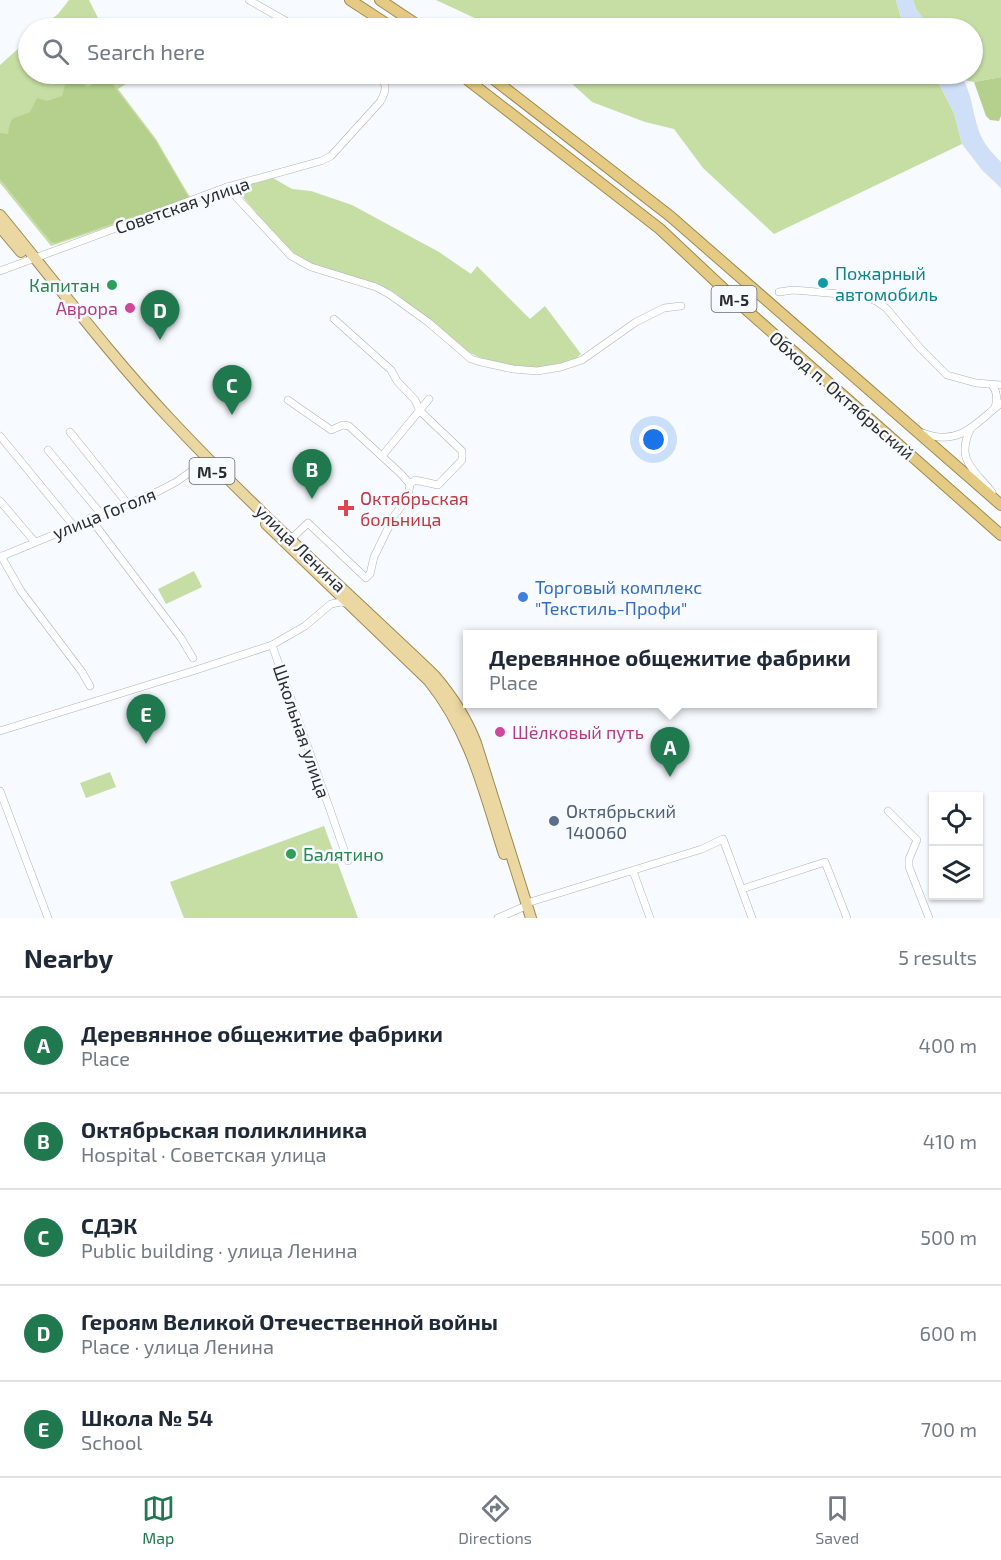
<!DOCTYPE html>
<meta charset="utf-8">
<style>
body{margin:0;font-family:"Exo 2",sans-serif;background:#f6f6f7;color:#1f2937}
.controls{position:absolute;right:18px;bottom:18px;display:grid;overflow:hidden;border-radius:0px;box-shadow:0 2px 4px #0004}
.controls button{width:54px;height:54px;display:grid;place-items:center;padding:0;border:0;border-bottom:2px solid #e0e1e3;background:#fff;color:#1f2937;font:30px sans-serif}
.you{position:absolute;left:654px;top:440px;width:21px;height:21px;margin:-15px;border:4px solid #fff;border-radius:50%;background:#1a73e8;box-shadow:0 0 0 9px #1a73e833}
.badge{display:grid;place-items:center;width:39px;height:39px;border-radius:50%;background:#20794e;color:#fff;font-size:20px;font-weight:700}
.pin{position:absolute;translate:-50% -50px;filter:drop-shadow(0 2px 3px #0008)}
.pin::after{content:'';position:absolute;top:32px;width:21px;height:18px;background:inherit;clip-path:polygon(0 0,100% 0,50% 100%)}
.popup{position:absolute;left:463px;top:630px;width:414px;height:78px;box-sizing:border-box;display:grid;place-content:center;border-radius:0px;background:#fff;filter:drop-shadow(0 2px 4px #0005);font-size:20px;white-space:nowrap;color:#747a83}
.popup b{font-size:22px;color:#1f2937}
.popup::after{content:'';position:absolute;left:50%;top:100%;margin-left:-12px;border:12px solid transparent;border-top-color:#fff}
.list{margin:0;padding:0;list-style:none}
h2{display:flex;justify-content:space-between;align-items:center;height:78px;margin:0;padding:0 24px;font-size:26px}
h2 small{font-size:20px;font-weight:400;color:#747a83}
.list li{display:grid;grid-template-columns:39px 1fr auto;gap:18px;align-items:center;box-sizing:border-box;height:96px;padding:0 24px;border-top:2px solid #e0e1e3}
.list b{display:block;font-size:22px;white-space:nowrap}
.list p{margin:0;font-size:20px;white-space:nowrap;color:#747a83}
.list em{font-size:20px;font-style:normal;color:#747a83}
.icon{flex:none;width:33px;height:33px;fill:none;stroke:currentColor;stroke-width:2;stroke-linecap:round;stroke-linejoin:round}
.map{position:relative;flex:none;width:1001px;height:918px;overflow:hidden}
.search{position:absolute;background:#fff;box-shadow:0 2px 4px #0004;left:18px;right:18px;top:18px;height:66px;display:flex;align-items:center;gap:15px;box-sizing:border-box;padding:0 21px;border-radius:33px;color:#747a83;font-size:22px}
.sheet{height:558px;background:#fff}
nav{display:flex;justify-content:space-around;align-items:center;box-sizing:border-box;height:84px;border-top:2px solid #e0e1e3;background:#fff;font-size:16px;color:#747a83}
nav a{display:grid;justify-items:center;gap:3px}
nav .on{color:#20794e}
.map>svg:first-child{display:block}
.green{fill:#c6dea4}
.forest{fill:#b4d08c}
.water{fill:#d0dff8}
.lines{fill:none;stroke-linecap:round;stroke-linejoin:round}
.minor-casing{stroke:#abb3bb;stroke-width:8}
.primary-casing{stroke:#9f8a51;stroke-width:12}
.trunk-casing{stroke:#9f8a51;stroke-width:12}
.minor{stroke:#fff;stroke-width:7}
.primary{stroke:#ebd7a2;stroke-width:10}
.trunk{stroke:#e4ca83;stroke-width:10}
.culture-dot{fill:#0f9aa8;stroke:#f7fafe;stroke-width:2}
.leisure-dot{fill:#2e9e5b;stroke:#f7fafe;stroke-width:2}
.hotel-dot{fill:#d1479c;stroke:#f7fafe;stroke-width:2}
.health-dot{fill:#e0444e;stroke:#f7fafe;stroke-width:2}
.shop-dot{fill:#3f7fe0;stroke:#f7fafe;stroke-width:2}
.service-dot{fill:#5c6f8a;stroke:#f7fafe;stroke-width:2}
.labels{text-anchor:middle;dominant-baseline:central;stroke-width:5;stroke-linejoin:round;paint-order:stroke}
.shield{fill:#f7fafe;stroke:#676a6d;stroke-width:1.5}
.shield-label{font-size:16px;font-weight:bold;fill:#292c2f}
.street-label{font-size:18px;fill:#292c2f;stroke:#f7fafe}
.culture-label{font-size:18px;fill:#0d838f;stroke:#f7fafe;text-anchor:start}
.leisure-label{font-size:18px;fill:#27864d;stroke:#f7fafe;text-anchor:end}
.hotel-label{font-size:18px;fill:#b23c85;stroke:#f7fafe;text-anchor:end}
.health-label{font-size:18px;fill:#be3a42;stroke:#f7fafe;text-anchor:start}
.shop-label{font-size:18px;fill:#366cbe;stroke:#f7fafe;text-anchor:start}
.service-label{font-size:18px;fill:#4e5e75;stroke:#f7fafe;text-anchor:start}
</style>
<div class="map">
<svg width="1001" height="918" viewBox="0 0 1001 918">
<rect width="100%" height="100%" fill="#f7fafe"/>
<g class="green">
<polygon points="69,0 89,0 103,28 41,28 58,14"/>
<polygon points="436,0 896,0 904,28 496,28"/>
<polygon points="913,0 1001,0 1001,77 974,82 964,80 960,74 972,74 972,28 930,28 916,9"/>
<polygon points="28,40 28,74 130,74 134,79 118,89 156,139 191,199 51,246 0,183 0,65"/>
<polygon points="564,74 934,74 954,113 962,144 774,234 703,168 674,129 645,122 592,102 568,80"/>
<path d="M 273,178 L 292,189 L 311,191 L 352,205 L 439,252 L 471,274 L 477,266 L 530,319 L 545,306 L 581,354 C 578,356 574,361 570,362 C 542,374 492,366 467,351 L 395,293 L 377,285 L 330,273 L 291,254 L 236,189 Z"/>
<polygon points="194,571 202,587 166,604 158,589"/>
<polygon points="110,772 116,787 86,798 80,783"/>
<polygon points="324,826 358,918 184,918 170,882"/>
</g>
<g class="forest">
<path d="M 103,75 L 108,75 L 116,89 L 155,140 L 189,198 L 55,243 L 51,242 L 0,179 L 0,133 L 8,134 C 11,112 15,120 30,112 L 37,98 L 47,101 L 62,96 L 66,81 L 76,77 L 87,87 C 94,85 96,77 103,75 Z"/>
<polygon points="1001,77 1001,116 999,121 990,120 986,116 974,82"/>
</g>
<g class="water">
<polygon points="896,0 913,0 916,9 930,28 904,28"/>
<path d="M 934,74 L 960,74 C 972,91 972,112 979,131 C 983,143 992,153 1001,162 L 1001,188 L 982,170 L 962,144 L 954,113 Z"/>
</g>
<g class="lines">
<defs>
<g id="minor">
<polyline points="249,0 298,28"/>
<polyline points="227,187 291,256 311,267 376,287 389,294 428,322 471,359 481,362 513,369 537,371 561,367 582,360 636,322 664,308 681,306"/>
<path d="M 0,271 L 227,187 L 321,161 L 331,156 L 380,102 C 387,90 388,81 375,74"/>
<polyline points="779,292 793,290 806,291 862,296 876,301 886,308 920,348 947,375 976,383 1001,385"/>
<polyline points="334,319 391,370 397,381 415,400 420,411 462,451 462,460 438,485 415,480 410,484"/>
<path d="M 992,385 C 998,393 997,399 995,408"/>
<polyline points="288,400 331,430 343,425 349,426 400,473 410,484 408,497 394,516 374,557 370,574 366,578 308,523 291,539"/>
<path d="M 971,428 C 955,459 973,469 992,492"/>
<polyline points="70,432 127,503"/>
<path d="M 923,433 C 959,447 975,424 1001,403"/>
<polyline points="0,436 73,525"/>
<polyline points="48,450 101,514"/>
<polyline points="382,456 429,399"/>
<polyline points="0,501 35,542"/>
<polyline points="90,518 181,638 193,658"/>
<polyline points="1,556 21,591 82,672 90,686"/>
<polyline points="0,557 159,491 176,482 203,463"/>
<polyline points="272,645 348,861"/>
<polyline points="0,731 196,670 272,645 305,626 331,604 341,602 348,604"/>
<polyline points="0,791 48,918"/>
<polyline points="888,811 917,840 909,859 909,867 929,918"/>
<polyline points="633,871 650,918"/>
<polyline points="742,889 825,862 847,918"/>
<polyline points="527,903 702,849 723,839 752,918"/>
<polyline points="498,918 521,908"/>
</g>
<g id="primary">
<path d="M 0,215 C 56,283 109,354 169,418 C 253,508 345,590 434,675 C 452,696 466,717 476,743 L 531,918"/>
<polyline points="0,227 21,252"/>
<path d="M 266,524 L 429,681 C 471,733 484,792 504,854"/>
</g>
<g id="trunk">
<polyline points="350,0 393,28"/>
<polyline points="380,0 422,28"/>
<polyline points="460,74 660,229 741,305 1001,535"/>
<polyline points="487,74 670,216 1001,505"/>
</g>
</defs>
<use href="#minor" class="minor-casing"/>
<use href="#primary" class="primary-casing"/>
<use href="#trunk" class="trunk-casing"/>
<use href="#minor" class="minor"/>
<use href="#primary" class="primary"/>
<use href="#trunk" class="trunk"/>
</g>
<circle class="culture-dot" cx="823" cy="283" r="6"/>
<g class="leisure-dot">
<circle cx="112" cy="285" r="6"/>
<circle cx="291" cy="854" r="6"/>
</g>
<g class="hotel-dot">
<circle cx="130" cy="308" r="6"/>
<circle cx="500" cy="732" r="6"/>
</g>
<path class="health-dot" d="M343 499h6v6h6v6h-6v6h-6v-6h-6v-6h6z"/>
<circle class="shop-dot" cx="523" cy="597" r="6"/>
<circle class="service-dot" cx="554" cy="821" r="6"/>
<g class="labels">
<g class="shield">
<rect x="711.5" y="286" width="45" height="26" rx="4.5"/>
<rect x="189.5" y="458" width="45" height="26" rx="4.5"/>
</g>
<g class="shield-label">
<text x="734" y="299">М-5</text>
<text x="212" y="471">М-5</text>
</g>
<g class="street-label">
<text transform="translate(182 205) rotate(-19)">Советская улица</text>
<text transform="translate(842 395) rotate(41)">Обход п. Октябрьский</text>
<text transform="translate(104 513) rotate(-22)">улица Гоголя</text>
<text transform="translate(301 548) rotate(44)">улица Ленина</text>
<text transform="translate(302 731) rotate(71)">Школьная улица</text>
</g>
<g class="culture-label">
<text x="835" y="273">Пожарный<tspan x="835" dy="21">автомобиль</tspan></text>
</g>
<g class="leisure-label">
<text x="100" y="285">Капитан</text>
<text x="303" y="854" text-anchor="start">Балятино</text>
</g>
<g class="hotel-label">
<text x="118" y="308">Аврора</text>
<text x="512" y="732" text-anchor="start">Шёлковый путь</text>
</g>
<g class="health-label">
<text x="360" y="498">Октябрьская<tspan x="360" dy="21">больница</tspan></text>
</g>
<g class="shop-label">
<text x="535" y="587">Торговый комплекс<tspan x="535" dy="21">"Текстиль-Профи"</tspan></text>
</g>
<g class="service-label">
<text x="566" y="811">Октябрьский<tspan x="566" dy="21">140060</tspan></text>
</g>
</g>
</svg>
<div class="controls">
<button><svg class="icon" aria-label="locate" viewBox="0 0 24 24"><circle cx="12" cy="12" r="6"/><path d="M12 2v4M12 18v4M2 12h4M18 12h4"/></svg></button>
<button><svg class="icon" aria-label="layers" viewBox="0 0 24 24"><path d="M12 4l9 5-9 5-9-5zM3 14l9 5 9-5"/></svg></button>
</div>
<div class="you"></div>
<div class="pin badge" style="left:670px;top:777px">A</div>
<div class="popup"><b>Деревянное общежитие фабрики</b>Place</div>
<div class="pin badge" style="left:312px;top:499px">B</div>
<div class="pin badge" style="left:232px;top:415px">C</div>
<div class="pin badge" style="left:160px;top:340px">D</div>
<div class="pin badge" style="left:146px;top:744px">E</div>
<div class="search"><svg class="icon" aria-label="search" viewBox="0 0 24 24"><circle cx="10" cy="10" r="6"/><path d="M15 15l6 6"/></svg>Search here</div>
</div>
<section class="sheet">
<h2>Nearby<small>5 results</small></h2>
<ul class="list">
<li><span class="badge">A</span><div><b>Деревянное общежитие фабрики</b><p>Place</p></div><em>400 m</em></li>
<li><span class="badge">B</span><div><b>Октябрьская поликлиника</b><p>Hospital · Советская улица</p></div><em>410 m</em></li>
<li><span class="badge">C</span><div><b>СДЭК</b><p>Public building · улица Ленина</p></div><em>500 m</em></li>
<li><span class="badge">D</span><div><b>Героям Великой Отечественной войны</b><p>Place · улица Ленина</p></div><em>600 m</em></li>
<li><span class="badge">E</span><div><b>Школа № 54</b><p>School</p></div><em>700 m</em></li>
</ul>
</section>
<nav>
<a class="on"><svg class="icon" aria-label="map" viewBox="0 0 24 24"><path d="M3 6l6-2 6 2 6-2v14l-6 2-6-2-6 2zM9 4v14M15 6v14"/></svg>Map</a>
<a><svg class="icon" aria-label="directions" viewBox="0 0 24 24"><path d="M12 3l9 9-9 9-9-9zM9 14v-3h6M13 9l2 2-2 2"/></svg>Directions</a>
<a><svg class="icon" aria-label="saved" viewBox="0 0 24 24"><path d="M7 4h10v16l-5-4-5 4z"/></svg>Saved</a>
</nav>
